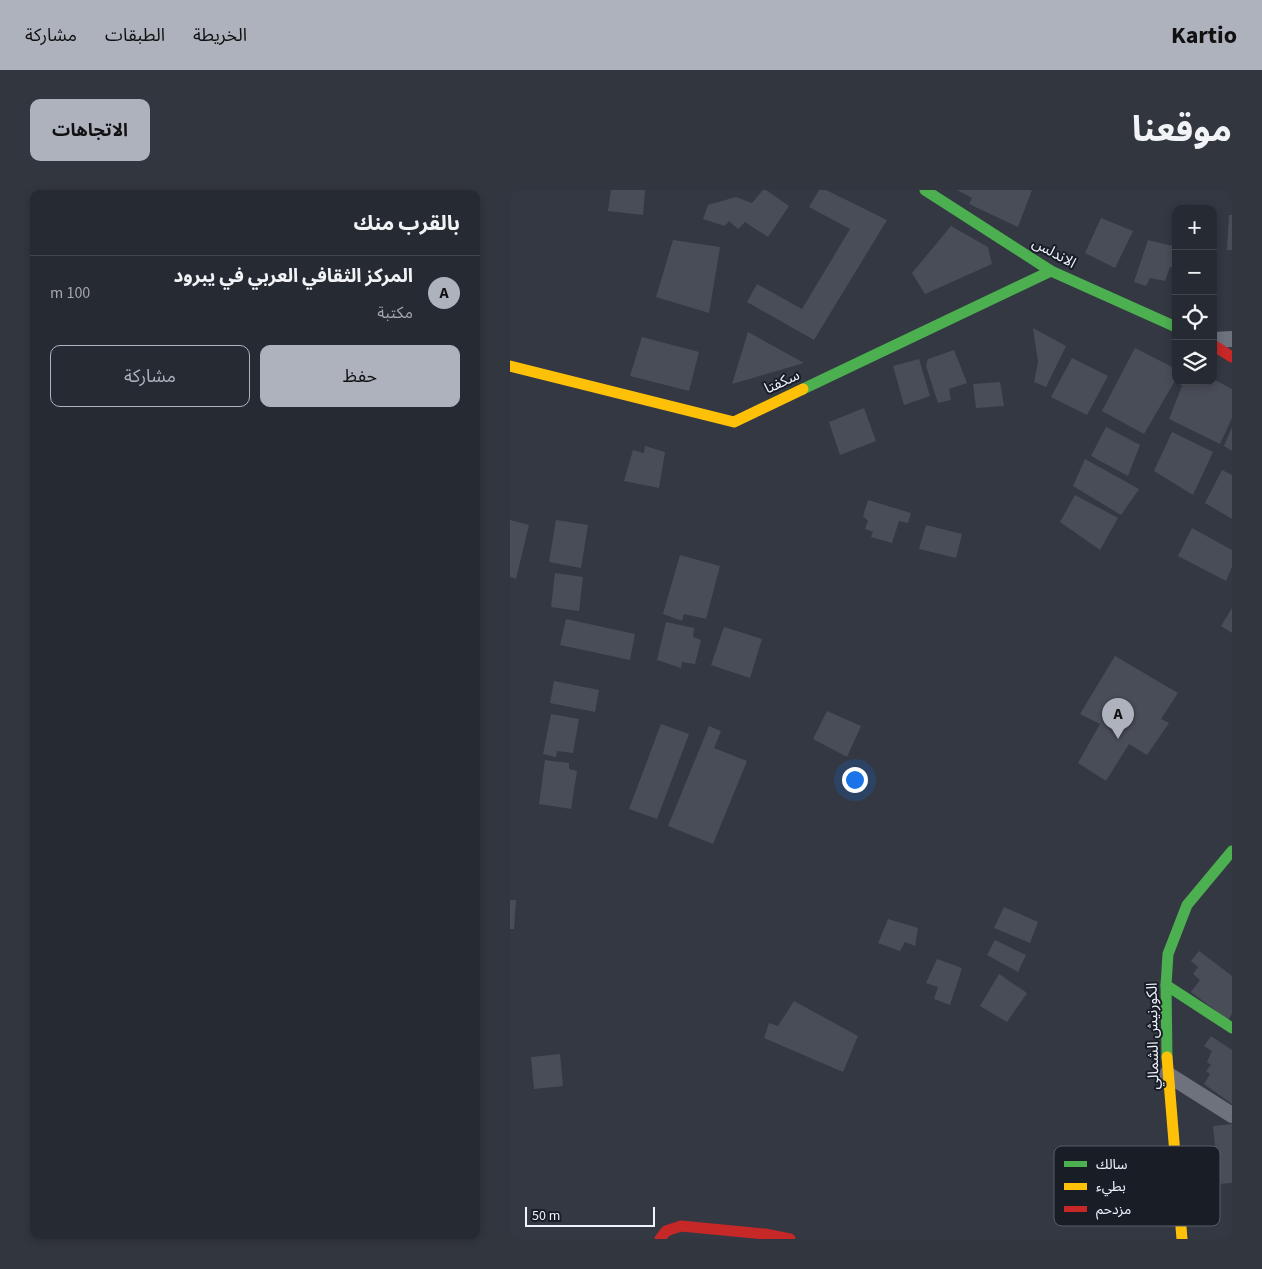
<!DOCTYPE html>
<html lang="ar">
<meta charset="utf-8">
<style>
body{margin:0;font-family:"Source Sans 3","Noto Sans Arabic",sans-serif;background:#32363e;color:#f1f3f6;direction:rtl}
.controls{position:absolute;right:15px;top:15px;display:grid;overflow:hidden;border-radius:10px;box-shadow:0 2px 8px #0003}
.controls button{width:45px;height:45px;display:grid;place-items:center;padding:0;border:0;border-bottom:1px solid #42464d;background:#262a32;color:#f1f3f6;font:25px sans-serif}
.scale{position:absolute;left:15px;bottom:12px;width:130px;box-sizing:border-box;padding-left:5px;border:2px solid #eef3fe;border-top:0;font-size:14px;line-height:18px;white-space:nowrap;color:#eef3fe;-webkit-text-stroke:4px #191d26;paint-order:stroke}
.you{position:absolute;left:344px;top:589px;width:18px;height:18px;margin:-12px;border:4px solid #fff;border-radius:50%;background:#1a73e8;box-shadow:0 0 0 8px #1a73e833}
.badge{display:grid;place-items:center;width:32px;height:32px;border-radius:50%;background:#adb2bd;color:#111;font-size:16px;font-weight:700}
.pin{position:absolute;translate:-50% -41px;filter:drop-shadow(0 1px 2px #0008)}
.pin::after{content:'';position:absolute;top:26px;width:18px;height:15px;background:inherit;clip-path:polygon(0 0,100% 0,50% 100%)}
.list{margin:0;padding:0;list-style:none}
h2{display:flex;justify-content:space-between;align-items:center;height:65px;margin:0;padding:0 20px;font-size:21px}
h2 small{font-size:16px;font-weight:400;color:#a4a7ac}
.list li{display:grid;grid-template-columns:32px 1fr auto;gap:15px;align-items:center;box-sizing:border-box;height:75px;padding:0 20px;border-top:1px solid #42464d}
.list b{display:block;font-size:19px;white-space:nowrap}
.list p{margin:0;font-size:16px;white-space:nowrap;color:#a4a7ac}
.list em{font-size:16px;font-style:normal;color:#a4a7ac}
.actions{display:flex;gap:10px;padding:15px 20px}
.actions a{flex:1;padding:11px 0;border:1px solid #adb2bd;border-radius:10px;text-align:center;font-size:18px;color:#adb2bd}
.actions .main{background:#adb2bd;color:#111}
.icon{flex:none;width:28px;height:28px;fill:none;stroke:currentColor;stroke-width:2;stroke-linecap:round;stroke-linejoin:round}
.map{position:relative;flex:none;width:722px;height:1049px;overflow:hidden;direction:ltr;border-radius:10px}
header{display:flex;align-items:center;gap:30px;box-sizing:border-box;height:70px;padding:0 25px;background:#adb2bd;color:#111}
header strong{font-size:24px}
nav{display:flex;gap:28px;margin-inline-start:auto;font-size:18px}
.intro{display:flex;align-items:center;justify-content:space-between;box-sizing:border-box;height:120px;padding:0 30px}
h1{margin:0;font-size:35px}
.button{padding:12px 22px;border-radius:10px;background:#adb2bd;color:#111;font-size:18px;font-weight:700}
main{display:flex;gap:30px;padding:0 30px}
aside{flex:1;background:#262a32;border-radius:10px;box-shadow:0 2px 8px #0003}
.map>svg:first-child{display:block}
.building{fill:#494d57}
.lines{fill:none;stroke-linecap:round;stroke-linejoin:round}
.street{stroke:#6e727c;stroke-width:16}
.fast{stroke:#4caf50;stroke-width:11}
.slow{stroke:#ffc107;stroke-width:11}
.jam{stroke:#c62828;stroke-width:11}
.labels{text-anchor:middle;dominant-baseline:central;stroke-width:4;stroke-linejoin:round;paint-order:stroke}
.street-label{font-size:15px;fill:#eef3fe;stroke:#191d26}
.key{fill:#191d26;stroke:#595d67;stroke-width:1}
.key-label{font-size:14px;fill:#eef3fe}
</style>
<header>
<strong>Kartio</strong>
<nav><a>الخريطة</a><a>الطبقات</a><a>مشاركة</a></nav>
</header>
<div class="intro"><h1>موقعنا</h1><a class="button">الاتجاهات</a></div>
<main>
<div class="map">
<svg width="722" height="1049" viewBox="0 0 722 1049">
<rect width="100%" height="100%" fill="#333843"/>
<g class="building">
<polygon points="101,0 135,0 133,25 98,21"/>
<polygon points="253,0 256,0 279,16 258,47 235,32 228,39 219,31 215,36 193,29 198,15 226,7 242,13"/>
<polygon points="309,0 316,0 377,30 304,150 237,112 247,94 292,119 340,39 299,17"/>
<polygon points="447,0 522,0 508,37 459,14 462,8"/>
<polygon points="719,25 722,25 722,60 717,60"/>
<polygon points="591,28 623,41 605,78 575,63"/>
<polygon points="441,36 478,57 482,74 415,104 402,83"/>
<polygon points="163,50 210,57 199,123 146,107"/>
<polygon points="638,50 666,57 666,78 660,77 655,91 640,88 636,96 624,92"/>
<polygon points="523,138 556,156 536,197 524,192 528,172"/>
<polygon points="238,142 294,173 222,194"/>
<polygon points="132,147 189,162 179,201 120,186"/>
<polygon points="625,158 666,179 666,189 634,244 592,221"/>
<polygon points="444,160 457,193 439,199 441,210 428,213 416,176 418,169"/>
<polygon points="562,168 598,186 577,225 541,207"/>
<polygon points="409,169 420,206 394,215 383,176"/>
<polygon points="703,189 722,199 722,228 710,254 659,229 674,191 703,191"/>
<polygon points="490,192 494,216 466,218 463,194"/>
<polygon points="354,218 366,251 330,265 319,232"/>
<polygon points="596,237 630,255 618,286 581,266"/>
<polygon points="722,237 722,261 714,256"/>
<polygon points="662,242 703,262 683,305 644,281"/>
<polygon points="135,256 155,262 149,298 114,291 123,260 134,263"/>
<polygon points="575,269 629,299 611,325 563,296"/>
<polygon points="712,280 722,285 722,329 695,313"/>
<polygon points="565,305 608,328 590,360 550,332"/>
<polygon points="358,310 401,323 398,333 389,331 382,353 361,347 363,342 355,339 358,331 353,326"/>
<polygon points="0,330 19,335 6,389 0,387"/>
<polygon points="46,330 78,335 71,378 39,372"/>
<polygon points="416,335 452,344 446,368 409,359"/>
<polygon points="682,338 722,360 722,377 716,391 668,366"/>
<polygon points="170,365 210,376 196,429 174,424 172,431 153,424"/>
<polygon points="45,383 73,387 69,421 41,417"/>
<polygon points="722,418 722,443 711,436"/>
<polygon points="56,429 125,444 120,470 50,455"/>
<polygon points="156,432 184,438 183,447 191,450 185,474 172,472 171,478 147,470"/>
<polygon points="214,437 252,449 240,488 201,475"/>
<polygon points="605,466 668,503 651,529 659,533 637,565 619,554 596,591 568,573 590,534 570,524"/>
<polygon points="44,491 89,500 85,522 40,513"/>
<polygon points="317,521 351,536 337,567 303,549"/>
<polygon points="41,524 69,529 63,563 47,561 46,567 33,564"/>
<polygon points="151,534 179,544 147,629 119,619"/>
<polygon points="199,536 211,541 204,558 237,571 203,654 158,636"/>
<polygon points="35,570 59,573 59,579 67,581 61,619 29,614"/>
<polygon points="0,710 6,710 4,739 0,739"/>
<polygon points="494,717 528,732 520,753 484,738"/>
<polygon points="378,729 408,738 405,756 395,752 390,761 368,753"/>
<polygon points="485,750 516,765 508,782 477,765"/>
<polygon points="689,761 722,786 722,824 718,830 681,802 690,790 683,784 688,777 681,771"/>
<polygon points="427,769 452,778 440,815 424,809 428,797 416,793"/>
<polygon points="489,784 517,803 497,832 470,816"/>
<polygon points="284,811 348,846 333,882 254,848 259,833 268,836"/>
<polygon points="701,846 722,860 722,914 694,894 700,884 696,881 701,875 697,872 702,861 694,856"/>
<polygon points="50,864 53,896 24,899 21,867"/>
<polygon points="722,934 722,993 709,994 703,936"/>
</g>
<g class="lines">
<g class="street">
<polyline points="703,150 722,149"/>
<polyline points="657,884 722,925"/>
</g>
<g class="fast">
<polyline points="415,0 541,81 666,137"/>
<polyline points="293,199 541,81"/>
<polyline points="656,795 722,838"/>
<polyline points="657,867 656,795 658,764 677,715 722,661"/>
</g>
<g class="slow">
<polyline points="0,176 224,232 293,199"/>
<polyline points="657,867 672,1049"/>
</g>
<g class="jam">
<polyline points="703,155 722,167"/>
<polyline points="150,1049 156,1041 171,1036 255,1044 280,1049"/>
</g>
</g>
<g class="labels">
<g class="street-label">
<text transform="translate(544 63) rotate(29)">الاندلس</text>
<text transform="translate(272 192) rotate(-25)">سكفتا</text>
<text transform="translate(643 846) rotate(-91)">الكورنيش الشمالي</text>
</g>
</g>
<rect x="544" y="956" width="166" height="80" rx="8" class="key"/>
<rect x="554" y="971" width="23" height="6" fill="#4caf50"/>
<rect x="554" y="993" width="23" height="7" fill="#ffc107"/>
<rect x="554" y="1016" width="23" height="6" fill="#c62828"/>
<g class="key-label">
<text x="586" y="979">سالك</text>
<text x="586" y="1001">بطيء</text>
<text x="586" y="1024">مزدحم</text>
</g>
</svg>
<div class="controls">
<button>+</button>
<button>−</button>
<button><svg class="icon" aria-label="locate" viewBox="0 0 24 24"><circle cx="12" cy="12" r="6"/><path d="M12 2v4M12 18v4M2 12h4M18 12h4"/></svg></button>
<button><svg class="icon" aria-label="layers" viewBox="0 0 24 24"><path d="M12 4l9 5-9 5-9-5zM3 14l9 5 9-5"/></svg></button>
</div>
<div class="scale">50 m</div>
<div class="you"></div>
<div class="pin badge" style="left:608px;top:549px">A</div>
</div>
<aside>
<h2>بالقرب منك<small></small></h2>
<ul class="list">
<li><span class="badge">A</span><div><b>المركز الثقافي العربي في يبرود</b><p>مكتبة</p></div><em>100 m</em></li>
</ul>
<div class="actions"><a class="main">حفظ</a><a>مشاركة</a></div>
</aside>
</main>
